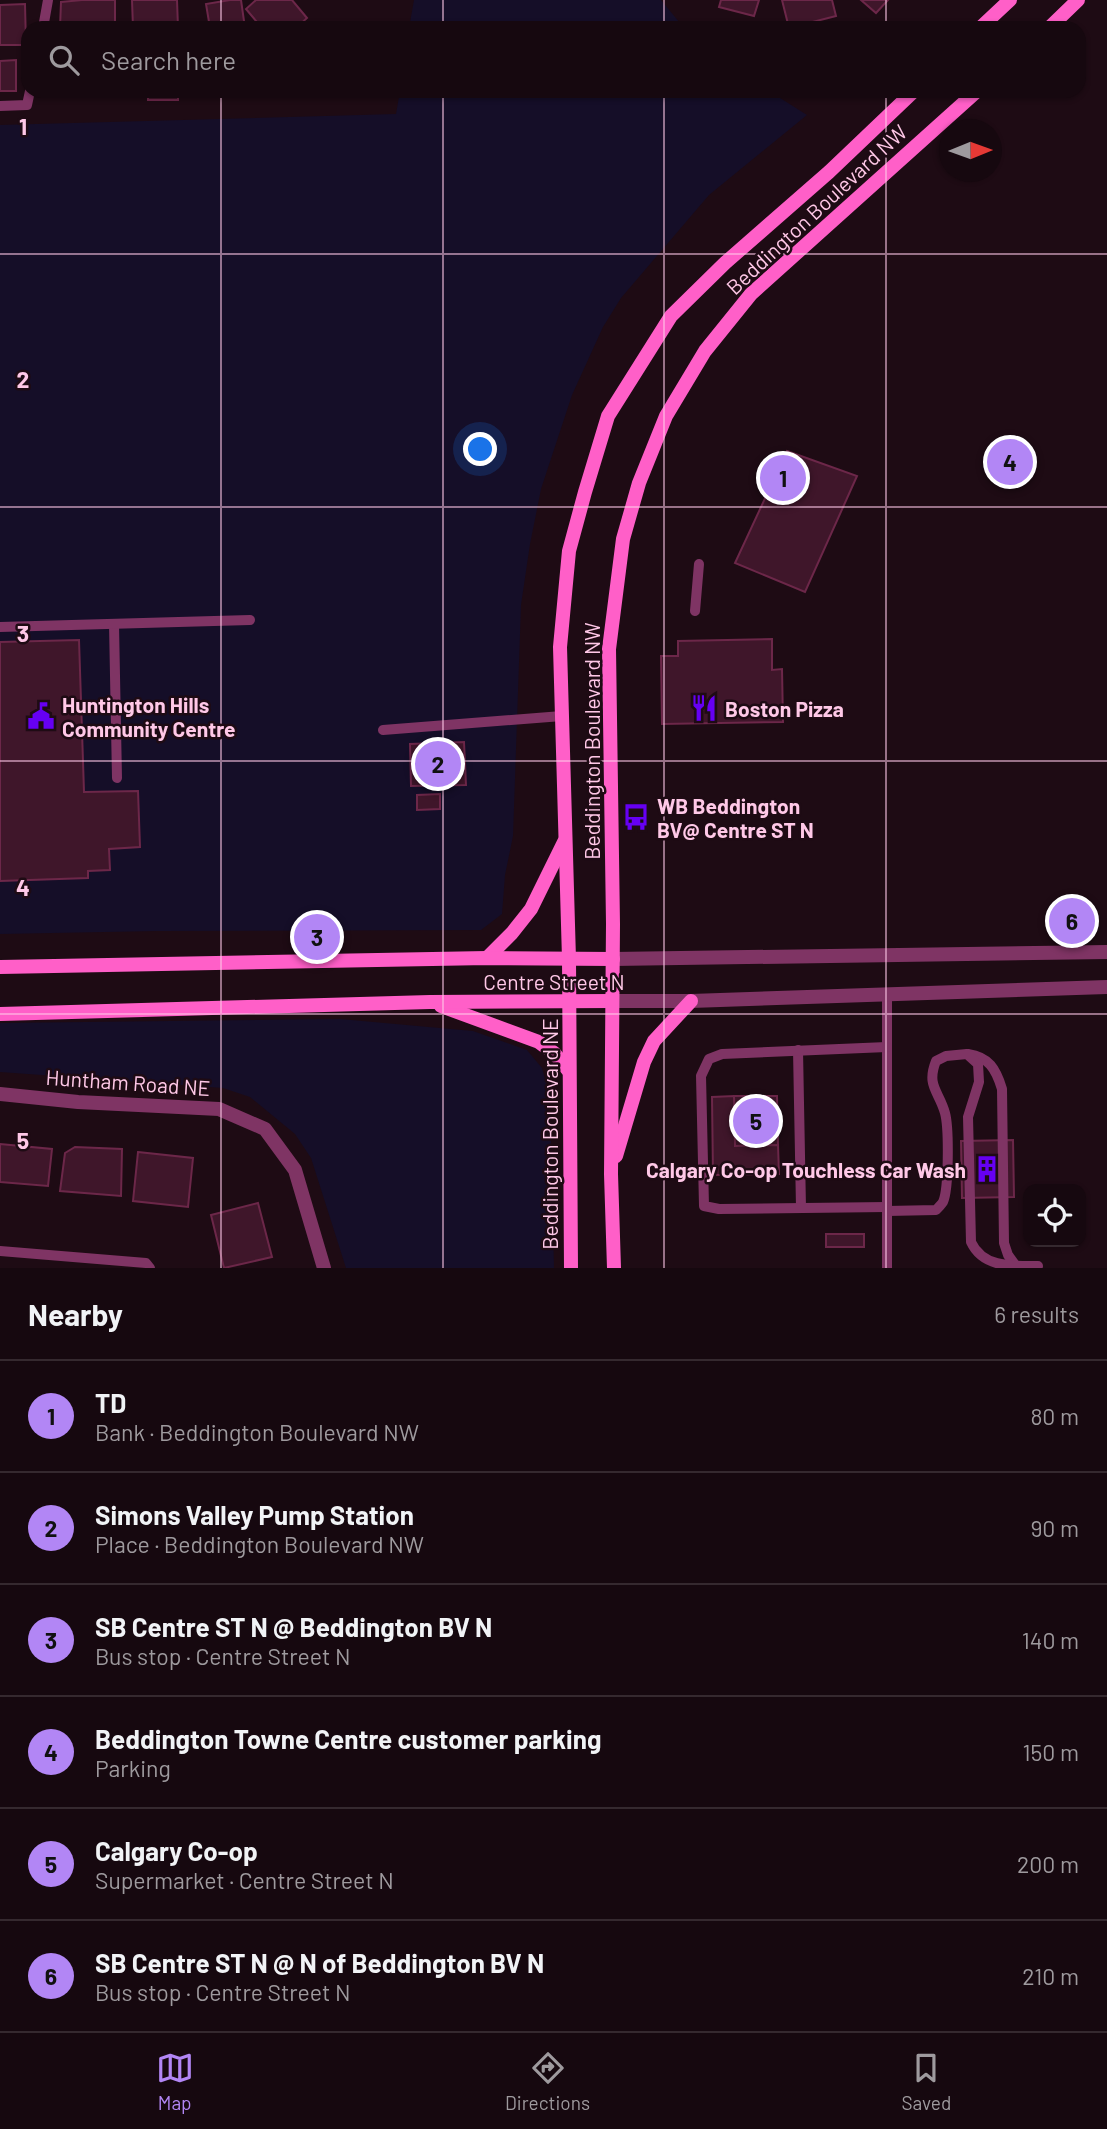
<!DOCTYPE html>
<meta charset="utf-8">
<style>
body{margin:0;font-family:Barlow,sans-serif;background:#1f1118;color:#f1f3f6}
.controls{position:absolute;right:21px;bottom:21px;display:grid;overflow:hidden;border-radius:14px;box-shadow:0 2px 5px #0004}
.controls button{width:63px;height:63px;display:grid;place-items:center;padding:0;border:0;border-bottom:2px solid #35292f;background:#16080f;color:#f1f3f6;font:35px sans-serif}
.compass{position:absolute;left:939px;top:119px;width:63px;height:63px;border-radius:50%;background:#16080f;box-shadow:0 2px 5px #0004;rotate:89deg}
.you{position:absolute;left:481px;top:450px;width:24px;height:24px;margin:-18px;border:5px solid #fff;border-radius:50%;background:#1a73e8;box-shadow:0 0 0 10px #1a73e833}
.badge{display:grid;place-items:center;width:46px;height:46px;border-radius:50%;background:#b286f5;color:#111;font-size:23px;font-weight:700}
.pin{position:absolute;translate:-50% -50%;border:4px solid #fff;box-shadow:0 2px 7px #0006}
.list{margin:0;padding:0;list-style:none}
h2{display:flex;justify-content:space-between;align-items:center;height:91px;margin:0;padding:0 28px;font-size:30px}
h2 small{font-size:23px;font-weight:400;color:#9e9a9e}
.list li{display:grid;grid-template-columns:46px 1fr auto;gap:21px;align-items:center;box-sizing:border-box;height:112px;padding:0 28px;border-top:2px solid #35292f}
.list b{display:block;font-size:26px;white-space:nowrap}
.list p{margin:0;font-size:23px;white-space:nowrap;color:#9e9a9e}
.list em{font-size:23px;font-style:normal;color:#9e9a9e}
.icon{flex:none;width:38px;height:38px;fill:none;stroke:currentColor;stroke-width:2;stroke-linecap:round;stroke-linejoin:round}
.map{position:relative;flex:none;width:1107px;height:1268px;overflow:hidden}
.search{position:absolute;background:#16080f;box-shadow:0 2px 5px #0004;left:21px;right:21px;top:21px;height:77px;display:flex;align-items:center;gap:18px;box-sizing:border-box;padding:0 24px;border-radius:21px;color:#9e9a9e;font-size:26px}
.sheet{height:763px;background:#16080f}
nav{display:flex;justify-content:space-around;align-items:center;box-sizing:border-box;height:98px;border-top:2px solid #35292f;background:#16080f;font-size:19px;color:#9e9a9e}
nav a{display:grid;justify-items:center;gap:4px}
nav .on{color:#b286f5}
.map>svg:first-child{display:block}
.green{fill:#150e28}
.building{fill:#3f162a;stroke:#6c2749;stroke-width:2}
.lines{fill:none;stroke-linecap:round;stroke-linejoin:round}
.service{stroke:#7f3464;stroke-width:10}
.minor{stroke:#7f3464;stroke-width:14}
.tertiary{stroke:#7f3464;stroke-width:14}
.secondary{stroke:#ff5fc8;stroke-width:14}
.grid{fill:none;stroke:#ffc8e7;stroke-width:2;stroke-opacity:0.55}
.labels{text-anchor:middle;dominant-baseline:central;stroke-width:5;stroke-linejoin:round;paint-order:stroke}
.street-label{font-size:21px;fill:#ffc8e7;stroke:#1e0b14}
.poi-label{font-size:21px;font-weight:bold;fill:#ffc8e7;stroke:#1e0b14;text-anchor:start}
.grid-label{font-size:23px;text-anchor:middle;font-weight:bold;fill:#ffc8e7;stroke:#1e0b14;stroke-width:5;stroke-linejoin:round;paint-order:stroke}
</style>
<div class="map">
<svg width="1107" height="1268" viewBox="0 0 1107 1268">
<rect width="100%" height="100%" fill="#1e0b14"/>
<g class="green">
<polygon points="414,0 661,0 684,28 409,28"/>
<polygon points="400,91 769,91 807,115 709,195 621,298 603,327 572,395 541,489 530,544 521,605 513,836 505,875 502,914 481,930 157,931 0,934 0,125 396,114"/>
<polygon points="340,1019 473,1031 527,1050 542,1068 550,1097 554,1268 346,1268 311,1158 295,1134 250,1097 223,1088 0,1072 0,1023"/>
</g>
<g class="building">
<polygon points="82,0 115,0 115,28 60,28 61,2"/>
<polygon points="132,0 177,0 178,28 133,28"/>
<polygon points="230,0 241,0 245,28 210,28 206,4"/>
<polygon points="256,0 292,0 307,18 296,28 262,28 246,9"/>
<polygon points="721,0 759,0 754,16 719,7"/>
<polygon points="782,0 832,0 836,16 789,28"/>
<polygon points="861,0 888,0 876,13"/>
<polygon points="25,4 26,45 0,45 0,5"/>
<polygon points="16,60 16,91 0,91 0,61"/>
<rect x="148" y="91" width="30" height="9"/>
<polygon points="787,451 857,476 805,592 735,563"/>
<polygon points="772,639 772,670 782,669 783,722 662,724 661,656 678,656 678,641"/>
<polygon points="79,640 84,792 138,791 140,847 109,849 110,870 88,871 88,878 0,881 0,642"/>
<polygon points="464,742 466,785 411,786 410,744"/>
<polygon points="440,794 440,809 417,810 417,795"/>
<polygon points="734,1096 777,1096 778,1145 735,1146"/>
<polygon points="734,1096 735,1146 778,1145 779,1174 713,1175 712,1097"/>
<polygon points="1013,1140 1014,1197 962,1198 961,1141"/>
<polygon points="0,1144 52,1149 48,1186 0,1182"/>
<polygon points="75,1147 122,1149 121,1196 60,1191 65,1153"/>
<polygon points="138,1152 193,1158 188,1207 133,1201"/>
<polygon points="258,1203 272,1257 224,1268 211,1215"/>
<rect x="826" y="1234" width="38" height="13"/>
</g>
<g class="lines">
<g class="service">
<polyline points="43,28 48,0"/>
<polyline points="0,106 27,105 30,91"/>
<polyline points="695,611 699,564"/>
<polyline points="114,624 117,778"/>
<polyline points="0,627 250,620"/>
<polyline points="383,730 562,716"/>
<polyline points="887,995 887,1268"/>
<polyline points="798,1050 801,1208"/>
<path d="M 968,1054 C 989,1057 996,1069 1002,1089 L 1004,1243 L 1008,1255 L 1016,1266"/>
<polyline points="887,1207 719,1209 704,1206 701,1076 709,1059 722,1054 887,1047"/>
<path d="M 887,1211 L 936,1210 C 938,1208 941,1205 943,1202 C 949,1189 949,1128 945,1113 C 939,1091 926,1086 936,1061 L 946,1056 L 967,1054 L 978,1064 L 979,1082 L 968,1117 L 971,1242 C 983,1268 1012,1266 1038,1266"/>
<polyline points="0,1251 146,1263 150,1268"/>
</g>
<polyline class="minor" points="0,1094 78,1102 219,1109 265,1129 295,1170 324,1268"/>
<g class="tertiary">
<polyline points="613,959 1107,952"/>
<polyline points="612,1001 691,1001 1107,987"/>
</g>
<g class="secondary">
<polyline points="980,28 1010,0"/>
<polyline points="1049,28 1078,0"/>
<polyline points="487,958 512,933 531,909 564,842"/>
<polyline points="0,967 487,958 613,959"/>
<polyline points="441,1006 539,1042 554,1053 568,1070"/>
<polyline points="0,1014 430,1002 612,1001"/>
<polyline points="616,1156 644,1062 654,1041 691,1001"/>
<polyline points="571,1268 569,959 560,647 569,551 585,492 608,416 671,316 725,263 829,172 914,91"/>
<polyline points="614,1268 611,1174 613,924 609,649 623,539 639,483 666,416 705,351 751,294 977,91"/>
</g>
</g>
<path class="grid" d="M 221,0 L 221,28M 443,0 L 443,28M 664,0 L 664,28M 886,0 L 886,28M 221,91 L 221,1268M 443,91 L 443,1268M 664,91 L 664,1268M 886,91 L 886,1268M 0,254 L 1107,254M 0,507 L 1107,507M 0,761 L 1107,761M 0,1014 L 1107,1014"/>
<defs>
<symbol id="restaurant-bare" viewBox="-9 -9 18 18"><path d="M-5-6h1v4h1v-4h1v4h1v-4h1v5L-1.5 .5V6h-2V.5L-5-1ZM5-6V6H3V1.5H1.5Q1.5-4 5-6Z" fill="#6600f3" stroke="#1e0b14" stroke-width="2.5" paint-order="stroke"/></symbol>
<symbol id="civic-bare" viewBox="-9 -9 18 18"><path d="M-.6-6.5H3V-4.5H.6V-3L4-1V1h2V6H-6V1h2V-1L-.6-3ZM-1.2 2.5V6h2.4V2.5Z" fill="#6600f3" stroke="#1e0b14" stroke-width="2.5" paint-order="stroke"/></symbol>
<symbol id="bus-bare" viewBox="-9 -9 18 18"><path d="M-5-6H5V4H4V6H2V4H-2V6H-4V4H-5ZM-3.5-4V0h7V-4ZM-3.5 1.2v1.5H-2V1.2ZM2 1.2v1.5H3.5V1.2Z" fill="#6600f3" stroke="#1e0b14" stroke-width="2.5" paint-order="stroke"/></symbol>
<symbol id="building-bare" viewBox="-9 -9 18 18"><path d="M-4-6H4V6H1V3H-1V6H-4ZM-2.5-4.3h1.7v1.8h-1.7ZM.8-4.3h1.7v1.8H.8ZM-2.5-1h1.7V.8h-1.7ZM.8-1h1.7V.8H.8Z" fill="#6600f3" stroke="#1e0b14" stroke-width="2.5" paint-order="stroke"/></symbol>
</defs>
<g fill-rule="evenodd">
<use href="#restaurant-bare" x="685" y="689" width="38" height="38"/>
<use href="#civic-bare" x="22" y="697" width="38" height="38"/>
<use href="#bus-bare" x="617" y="798" width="38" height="38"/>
<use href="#building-bare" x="968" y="1150" width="38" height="38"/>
</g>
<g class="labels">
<g class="street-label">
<text transform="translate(816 209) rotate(-43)">Beddington Boulevard NW</text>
<text transform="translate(591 741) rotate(-90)">Beddington Boulevard NW</text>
<text x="554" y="981">Centre Street N</text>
<text transform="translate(128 1082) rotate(4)">Huntham Road NE</text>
<text transform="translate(549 1134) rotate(-90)">Beddington Boulevard NE</text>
</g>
<g class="poi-label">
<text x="62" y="704">Huntington Hills<tspan x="62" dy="24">Community Centre</tspan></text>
<text x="725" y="708">Boston Pizza</text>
<text x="657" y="805">WB Beddington<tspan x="657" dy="24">BV@ Centre ST N</tspan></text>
<text x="966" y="1169" text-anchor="end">Calgary Co-op Touchless Car Wash</text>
</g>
</g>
<g class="grid-label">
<text x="23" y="135">1</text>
<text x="23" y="388">2</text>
<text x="23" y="642">3</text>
<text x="23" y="896">4</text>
<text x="23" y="1149">5</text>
</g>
</svg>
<div class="controls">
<button><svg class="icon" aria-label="locate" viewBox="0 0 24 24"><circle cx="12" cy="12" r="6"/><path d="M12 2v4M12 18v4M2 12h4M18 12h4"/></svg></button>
</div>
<svg class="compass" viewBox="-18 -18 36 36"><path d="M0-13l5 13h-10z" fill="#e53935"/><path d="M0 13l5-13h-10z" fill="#9e9a9e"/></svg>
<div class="you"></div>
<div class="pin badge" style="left:783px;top:478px">1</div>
<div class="pin badge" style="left:438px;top:764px">2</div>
<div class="pin badge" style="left:317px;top:937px">3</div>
<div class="pin badge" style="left:1010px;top:462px">4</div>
<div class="pin badge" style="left:756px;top:1121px">5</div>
<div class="pin badge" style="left:1072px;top:921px">6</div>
<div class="search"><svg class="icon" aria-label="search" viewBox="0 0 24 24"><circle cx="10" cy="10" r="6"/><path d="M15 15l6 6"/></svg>Search here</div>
</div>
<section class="sheet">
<h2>Nearby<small>6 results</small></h2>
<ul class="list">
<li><span class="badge">1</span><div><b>TD</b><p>Bank · Beddington Boulevard NW</p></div><em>80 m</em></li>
<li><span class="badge">2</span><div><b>Simons Valley Pump Station</b><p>Place · Beddington Boulevard NW</p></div><em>90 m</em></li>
<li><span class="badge">3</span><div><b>SB Centre ST N @ Beddington BV N</b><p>Bus stop · Centre Street N</p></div><em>140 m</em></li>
<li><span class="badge">4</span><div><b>Beddington Towne Centre customer parking</b><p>Parking</p></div><em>150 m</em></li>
<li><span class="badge">5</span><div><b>Calgary Co-op</b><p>Supermarket · Centre Street N</p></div><em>200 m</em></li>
<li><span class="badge">6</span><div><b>SB Centre ST N @ N of Beddington BV N</b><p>Bus stop · Centre Street N</p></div><em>210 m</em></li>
</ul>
</section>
<nav>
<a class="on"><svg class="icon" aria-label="map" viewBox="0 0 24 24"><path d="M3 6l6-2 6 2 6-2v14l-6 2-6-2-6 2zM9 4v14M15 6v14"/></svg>Map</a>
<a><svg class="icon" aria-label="directions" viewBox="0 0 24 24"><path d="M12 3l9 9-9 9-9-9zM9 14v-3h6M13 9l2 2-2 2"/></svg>Directions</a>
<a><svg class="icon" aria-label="saved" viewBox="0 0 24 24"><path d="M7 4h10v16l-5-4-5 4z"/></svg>Saved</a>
</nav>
